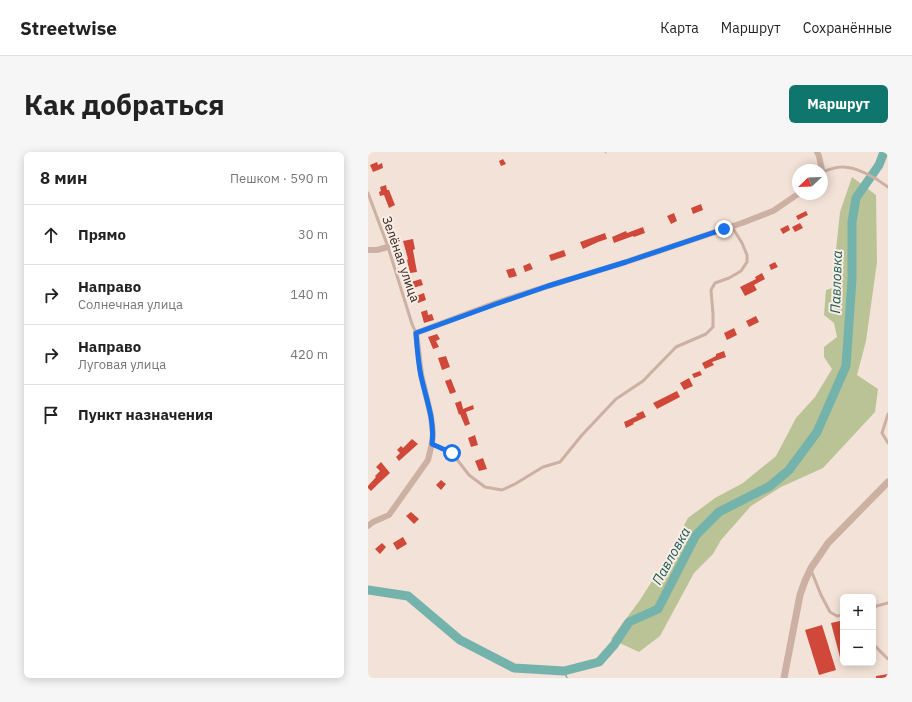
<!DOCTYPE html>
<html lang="ru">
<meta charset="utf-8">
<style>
body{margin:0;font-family:"IBM Plex Sans",sans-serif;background:#f6f6f6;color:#222}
.controls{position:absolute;right:12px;bottom:12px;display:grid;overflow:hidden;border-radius:6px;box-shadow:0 2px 10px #0003}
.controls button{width:36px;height:36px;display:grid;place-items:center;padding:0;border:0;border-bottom:1px solid #e0e0e0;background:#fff;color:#222;font:20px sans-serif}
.compass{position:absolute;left:424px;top:12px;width:36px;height:36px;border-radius:50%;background:#fff;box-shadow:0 2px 10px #0003;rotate:247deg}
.stop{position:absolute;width:12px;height:12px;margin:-9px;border:3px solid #1a73e8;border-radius:50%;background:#fff}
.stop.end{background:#1a73e8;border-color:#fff;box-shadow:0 1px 4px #0008}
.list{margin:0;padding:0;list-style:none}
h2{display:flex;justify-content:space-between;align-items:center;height:52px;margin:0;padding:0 16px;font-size:17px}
h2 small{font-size:13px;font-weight:400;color:#767676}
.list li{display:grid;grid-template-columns:26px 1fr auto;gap:12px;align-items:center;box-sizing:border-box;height:60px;padding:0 16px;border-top:1px solid #e0e0e0}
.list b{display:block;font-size:15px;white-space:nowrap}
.list p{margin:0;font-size:13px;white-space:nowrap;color:#767676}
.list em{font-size:13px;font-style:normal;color:#767676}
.icon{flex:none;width:22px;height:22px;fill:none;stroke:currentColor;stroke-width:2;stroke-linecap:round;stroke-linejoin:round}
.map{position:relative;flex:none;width:520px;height:526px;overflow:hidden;border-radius:6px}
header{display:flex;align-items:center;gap:24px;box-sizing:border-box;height:56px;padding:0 20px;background:#fff;border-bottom:1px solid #e0e0e0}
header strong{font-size:19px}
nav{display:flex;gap:22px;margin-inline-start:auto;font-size:14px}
.intro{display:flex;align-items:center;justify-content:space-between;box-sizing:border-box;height:96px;padding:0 24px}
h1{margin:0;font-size:28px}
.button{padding:10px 18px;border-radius:6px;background:#0f766e;color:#fff;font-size:14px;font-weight:700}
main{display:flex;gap:24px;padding:0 24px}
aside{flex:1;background:#fff;border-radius:6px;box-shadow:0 2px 10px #0003}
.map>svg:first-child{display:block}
.green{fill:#bac396}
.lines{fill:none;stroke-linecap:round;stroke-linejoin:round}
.stream{stroke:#74b2ac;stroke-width:1.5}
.river{stroke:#74b2ac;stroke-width:9}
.building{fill:#d04839}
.path{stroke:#b8998d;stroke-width:1;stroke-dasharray:2 2;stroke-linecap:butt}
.service{stroke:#ccb0a3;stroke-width:3}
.minor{stroke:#ccb0a3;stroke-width:6}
.tertiary{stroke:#ccb0a3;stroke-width:7}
.route{stroke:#1a73e8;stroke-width:5}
.labels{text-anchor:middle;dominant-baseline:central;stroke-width:4;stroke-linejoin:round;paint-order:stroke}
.street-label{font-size:13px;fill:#362825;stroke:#faede4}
.water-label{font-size:14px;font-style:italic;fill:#185a56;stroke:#faede4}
</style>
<header>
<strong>Streetwise</strong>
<nav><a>Карта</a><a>Маршрут</a><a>Сохранённые</a></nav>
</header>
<div class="intro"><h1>Как добраться</h1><a class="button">Маршрут</a></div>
<main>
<aside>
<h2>8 мин<small>Пешком · 590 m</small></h2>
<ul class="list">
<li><svg class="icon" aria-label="ahead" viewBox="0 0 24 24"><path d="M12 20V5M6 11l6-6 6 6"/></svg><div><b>Прямо</b></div><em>30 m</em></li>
<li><svg class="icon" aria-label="right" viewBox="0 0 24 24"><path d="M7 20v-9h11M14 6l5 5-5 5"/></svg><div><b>Направо</b><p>Солнечная улица</p></div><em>140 m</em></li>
<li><svg class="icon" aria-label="right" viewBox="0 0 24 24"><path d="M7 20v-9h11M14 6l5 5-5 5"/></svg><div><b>Направо</b><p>Луговая улица</p></div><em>420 m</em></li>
<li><svg class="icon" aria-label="arrive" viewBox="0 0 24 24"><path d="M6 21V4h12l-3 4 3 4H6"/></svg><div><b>Пункт назначения</b></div></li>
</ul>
</aside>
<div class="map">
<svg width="520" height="526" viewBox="0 0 520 526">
<rect width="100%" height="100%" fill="#f3e2d7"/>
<polygon class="green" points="484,25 508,43 509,110 498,189 489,223 510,237 507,260 455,316 413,335 383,354 353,388 345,402 326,421 292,484 271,500 243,487 272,448 298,407 320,366 347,346 375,331 408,304 428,266 447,245 464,217 456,205 456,195 469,185 466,171 456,163 458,138 472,134 468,98 472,60"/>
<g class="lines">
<polyline class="stream" points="196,519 199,526"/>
<polyline class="river" points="0,438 40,444 92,488 146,516 196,519 231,510 246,493 261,470 290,457 328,383 351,360 402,334 421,318 449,280 478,214 484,127 484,70 488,46 511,13 516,0"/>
</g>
<g class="building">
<polygon points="135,7 138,12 133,14 131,9"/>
<polygon points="9,10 10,13 14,11 15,16 5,20 2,13"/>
<polygon points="18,33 19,38 21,38 27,53 21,56 16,43 12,44 11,40 13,39 12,35"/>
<polygon points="333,52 335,58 325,62 323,56"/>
<polygon points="438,59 440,63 430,68 428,64"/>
<polygon points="306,61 309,69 303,72 299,64"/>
<polygon points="432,71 435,76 427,80 424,75"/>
<polygon points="420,73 422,78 415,82 412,77"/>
<polygon points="275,75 277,81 266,85 265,84 246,91 244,85 258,79 259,81"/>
<polygon points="237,81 239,87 230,90 215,97 212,90"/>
<polygon points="45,87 47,97 45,98 49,120 42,121 39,108 40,107 35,89"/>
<polygon points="196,98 198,104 183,109 181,103"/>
<polygon points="407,110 410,115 403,118 401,113"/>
<polygon points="162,111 165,117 157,120 155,114"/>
<polygon points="146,116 149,124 141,126 138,118"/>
<polygon points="394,121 397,127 386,133 389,138 377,144 372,135 388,127 387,125"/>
<polygon points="53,127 55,133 45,136 43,130"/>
<polygon points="56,141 58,148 50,151 48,144"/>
<polygon points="59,158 60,163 64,162 66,168 56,171 53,160"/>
<polygon points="388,164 391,170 381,175 378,169"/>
<polygon points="366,176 369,183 359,188 356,181"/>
<polygon points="69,182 72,187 68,189 71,195 65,197 60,185"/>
<polygon points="356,199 358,205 344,210 346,213 337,217 334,211 348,204 348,202"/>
<polygon points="78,204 82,215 74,218 70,206"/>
<polygon points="332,219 334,223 326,226 324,222"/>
<polygon points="321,226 325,234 316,238 312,231"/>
<polygon points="83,227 88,240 82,242 77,229"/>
<polygon points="309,239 312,245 289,257 285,251"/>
<polygon points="93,249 95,257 105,253 106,257 98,260 102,272 97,274 92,262 91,263 87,251"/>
<polygon points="275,259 278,265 265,271 266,272 258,276 256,270 269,264 268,262"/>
<polygon points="107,283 110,293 103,295 100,286"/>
<polygon points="44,287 50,292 31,309 28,305 32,301 29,298 33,294 35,296"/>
<polygon points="115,306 119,317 111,319 107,309"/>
<polygon points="13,310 22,321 10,332 3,339 0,336 0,334 8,325 7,324 12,319 8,315"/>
<polygon points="73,328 78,332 73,338 68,333"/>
<polygon points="43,360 51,367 46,372 38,364"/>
<polygon points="35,385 39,392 29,398 25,391"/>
<polygon points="14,391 18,395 12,402 7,397"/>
<polygon points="472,469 475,482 475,513 474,513 463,471"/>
<polygon points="454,473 468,518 451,523 437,478"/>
<polygon points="520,522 520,526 508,526 508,524"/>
</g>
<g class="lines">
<polyline class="path" points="237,0 239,2"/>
<g class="service">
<path d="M 454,20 C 460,18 467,15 473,15 C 488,14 508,26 520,35"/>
<polyline points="0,41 20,95 44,172 48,181"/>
<polyline points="520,262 514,281 520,291"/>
<polyline points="64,291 84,301 101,323 117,335 134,338 147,332 175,315 192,310 214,283 248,247 275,229 308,195 338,182 345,175 345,162 343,138 347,131 361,126 373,119 379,110 379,103 374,91 366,78 360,77"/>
<polyline points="443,418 453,443 462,460 469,464 475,463"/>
<polyline points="505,455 520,451"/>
<polyline points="505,492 520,507"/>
</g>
<g class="minor">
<polyline points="449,0 451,4 454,18"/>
<polyline points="0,98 9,98 20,95"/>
<polyline points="0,374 5,370 21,363 60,308 64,291 65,282 63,264 53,222 48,181 128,151 180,134 258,110 374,71 405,59 430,42"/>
</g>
<polyline class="tertiary" points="416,526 432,443 437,429 443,416 460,391 520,330"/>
</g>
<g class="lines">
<path class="route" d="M 84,301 L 64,292 C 67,268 58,247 53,224 C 50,210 49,195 48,181 L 128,152 L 180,134 L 258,110 L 356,77"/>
</g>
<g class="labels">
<g class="street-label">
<text transform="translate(33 107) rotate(71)">Зелёная улица</text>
</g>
<g class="water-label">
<text transform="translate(468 130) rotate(-88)">Павловка</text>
<text transform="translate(303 404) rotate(-61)">Павловка</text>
</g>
</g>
</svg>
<div class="controls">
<button>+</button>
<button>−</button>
</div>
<svg class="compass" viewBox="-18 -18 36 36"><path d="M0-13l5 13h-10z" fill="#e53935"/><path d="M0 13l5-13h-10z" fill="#767676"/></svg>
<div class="stop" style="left:84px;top:301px"></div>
<div class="stop end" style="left:356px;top:77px"></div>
</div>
</main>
